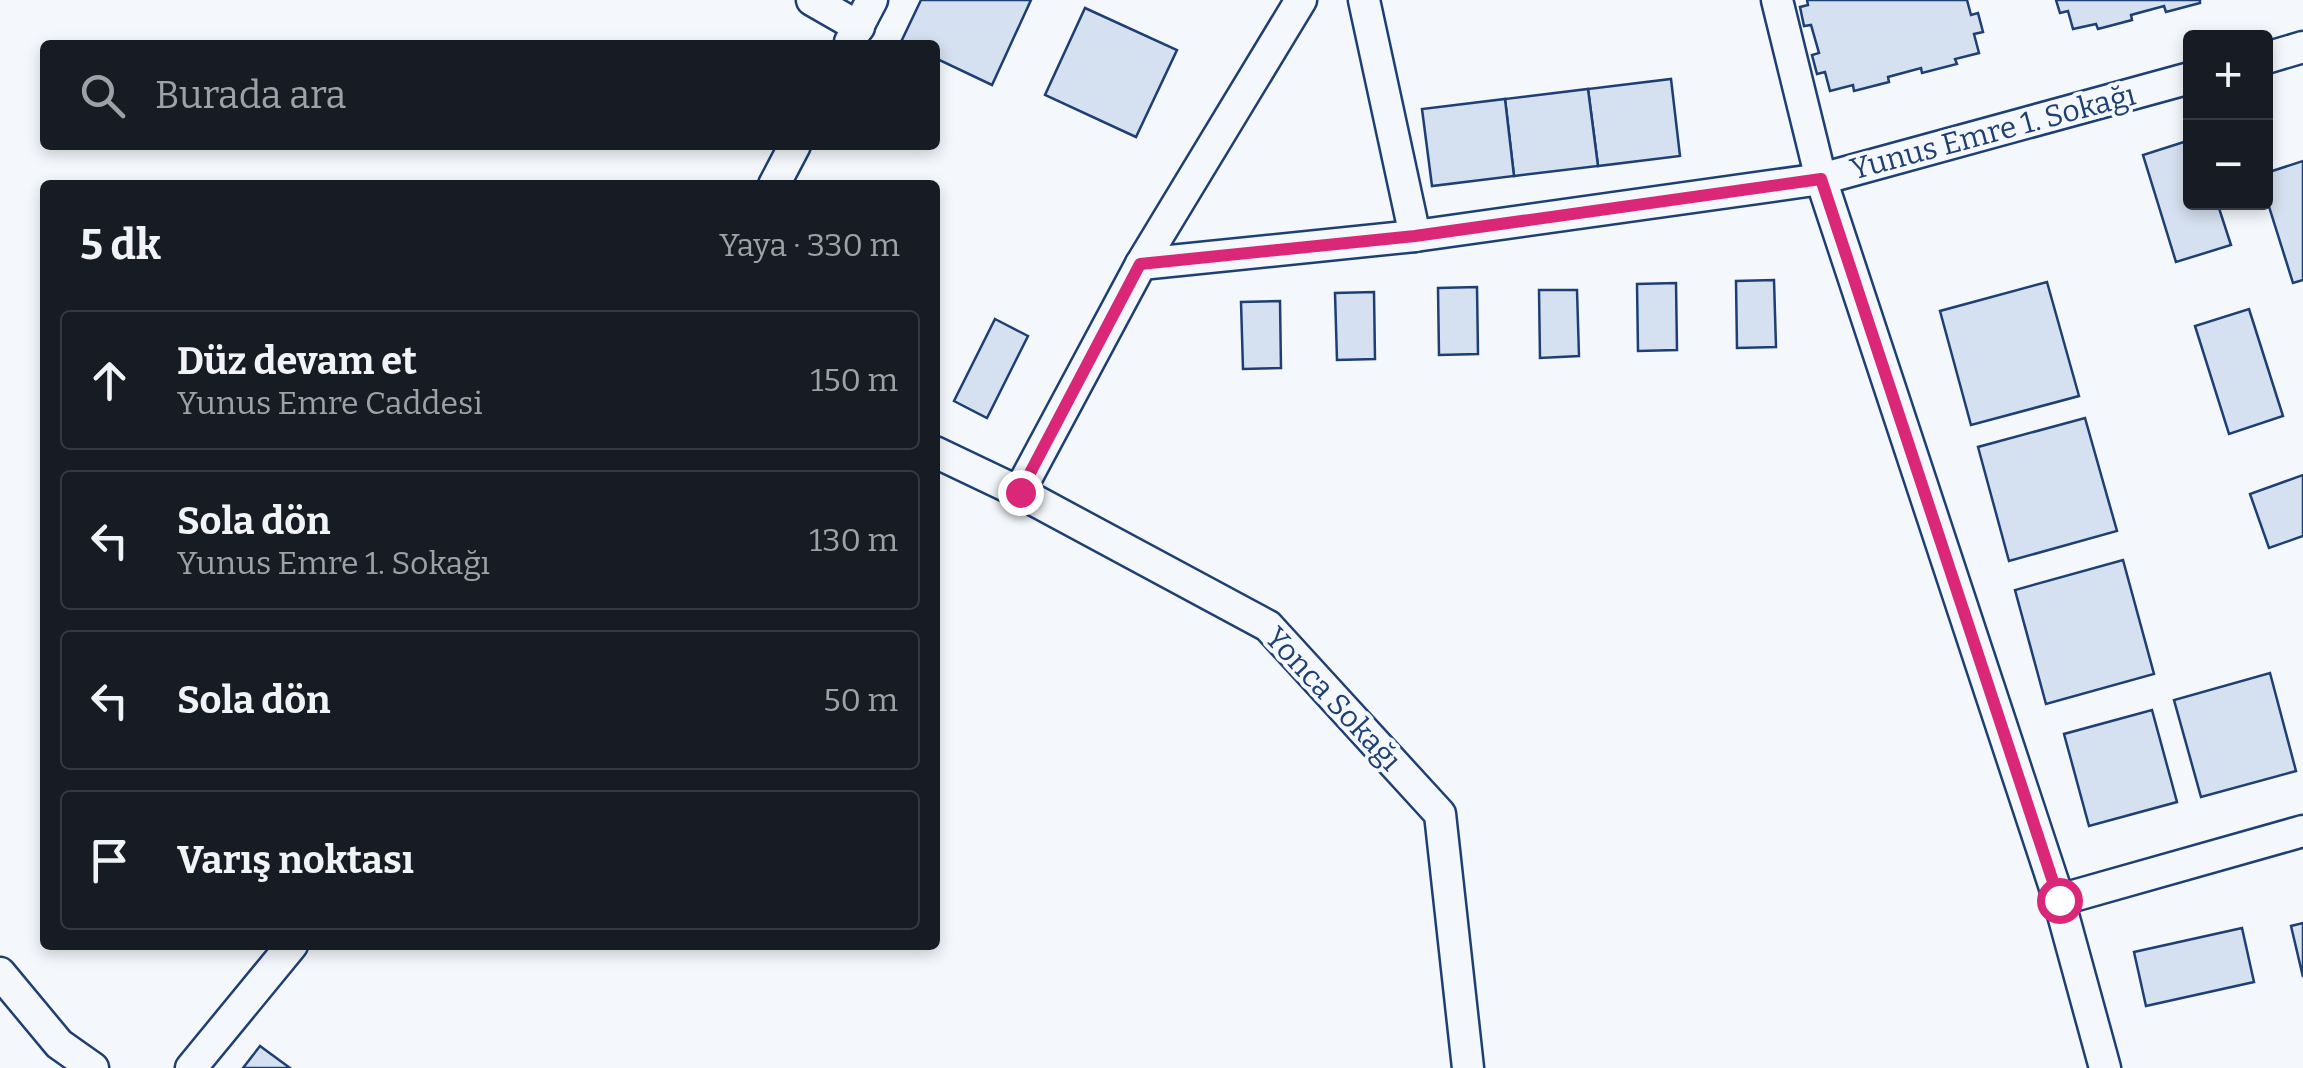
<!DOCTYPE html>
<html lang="tr">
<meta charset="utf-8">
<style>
body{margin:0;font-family:Bitter,serif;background:#242831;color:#f1f3f6}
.controls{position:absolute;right:30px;top:30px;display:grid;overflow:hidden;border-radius:10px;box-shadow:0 5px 15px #0003}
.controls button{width:90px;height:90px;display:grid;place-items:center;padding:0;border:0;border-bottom:2px solid #363941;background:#171b24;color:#f1f3f6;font:50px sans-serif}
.stop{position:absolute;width:30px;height:30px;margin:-22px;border:8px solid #db2777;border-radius:50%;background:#fff}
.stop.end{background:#db2777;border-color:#fff;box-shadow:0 2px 10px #0008}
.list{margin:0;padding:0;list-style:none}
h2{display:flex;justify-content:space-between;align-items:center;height:130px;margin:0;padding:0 40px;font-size:42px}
h2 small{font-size:32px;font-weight:400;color:#9ea1a6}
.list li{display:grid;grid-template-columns:65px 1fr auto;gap:30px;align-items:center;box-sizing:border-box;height:140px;margin:0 20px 20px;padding:0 20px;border:2px solid #363941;border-radius:10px}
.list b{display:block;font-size:38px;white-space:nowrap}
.list p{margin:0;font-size:32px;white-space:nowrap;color:#9ea1a6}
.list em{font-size:32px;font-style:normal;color:#9ea1a6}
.icon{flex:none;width:55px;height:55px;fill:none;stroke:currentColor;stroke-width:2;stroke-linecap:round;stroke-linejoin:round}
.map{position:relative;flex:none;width:2303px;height:1068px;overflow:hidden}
.search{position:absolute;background:#171b24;box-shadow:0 5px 15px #0003;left:40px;top:40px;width:900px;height:110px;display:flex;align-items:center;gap:25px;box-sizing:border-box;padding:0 35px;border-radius:10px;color:#9ea1a6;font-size:38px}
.panel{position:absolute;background:#171b24;box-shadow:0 5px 15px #0003;left:40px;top:180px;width:900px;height:770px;border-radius:10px}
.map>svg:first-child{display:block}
.building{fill:#d5e0f0;stroke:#1d3f73;stroke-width:2.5}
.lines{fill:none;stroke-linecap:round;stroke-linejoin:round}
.street-casing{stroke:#1d3f73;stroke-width:35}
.street{stroke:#f4f7fb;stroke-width:30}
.route{stroke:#db2777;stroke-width:12}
.labels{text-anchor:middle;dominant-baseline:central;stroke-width:8;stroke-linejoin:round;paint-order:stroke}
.street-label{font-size:30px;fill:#1d3f73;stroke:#f4f7fb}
</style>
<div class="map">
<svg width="2303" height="1068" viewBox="0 0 2303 1068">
<rect width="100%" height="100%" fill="#f4f7fb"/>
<g class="building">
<polygon points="921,0 1031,0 992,85 935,58 935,45 901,42"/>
<polygon points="1807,0 1967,0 1971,15 1978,13 1983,32 1974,34 1979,53 1955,59 1957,64 1922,73 1921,68 1888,77 1889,82 1854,91 1853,85 1830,91 1825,72 1817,74 1812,55 1819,53 1811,25 1804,26 1800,7 1808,5"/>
<polygon points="2056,0 2200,0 2200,3 2166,12 2164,6 2131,15 2132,20 2098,29 2096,24 2073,29 2068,11 2060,13"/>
<polygon points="1085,8 1177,50 1136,137 1045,95"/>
<polygon points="1671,79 1680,156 1598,166 1588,89"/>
<polygon points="1588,89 1598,166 1514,176 1505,99"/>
<polygon points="1505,99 1514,176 1432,186 1422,109"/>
<polygon points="2190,140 2190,202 2217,202 2231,245 2176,262 2143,155"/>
<polygon points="2303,161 2303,280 2293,283 2266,197 2266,173"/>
<polygon points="1774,280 1776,347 1737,348 1736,281"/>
<polygon points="2047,282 2079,396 1971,425 1940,311"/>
<polygon points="1676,283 1677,350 1638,351 1637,284"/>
<polygon points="1477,287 1478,354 1439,355 1438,288"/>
<polygon points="1539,290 1577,290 1579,356 1540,358"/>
<polygon points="1374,292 1375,359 1337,360 1335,293"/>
<polygon points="1280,301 1281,368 1243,369 1241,302"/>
<polygon points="2249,309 2283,416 2229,434 2195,326"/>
<polygon points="995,319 1028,336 987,418 954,401"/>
<polygon points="2085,418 2117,531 2009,561 1978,447"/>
<polygon points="2303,475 2303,536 2269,548 2250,494"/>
<polygon points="2123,560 2154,674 2046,704 2015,590"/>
<polygon points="2270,673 2296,771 2201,797 2174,700"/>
<polygon points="2152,710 2177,802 2089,826 2064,734"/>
<polygon points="2303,923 2303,977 2291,926"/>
<polygon points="2242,928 2254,982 2146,1006 2134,952"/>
<polygon points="260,1046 290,1068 243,1068"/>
</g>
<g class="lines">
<defs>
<g id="street">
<polyline points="812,0 859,27"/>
<polyline points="1364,0 1415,236"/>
<polyline points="1777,0 1821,179 2059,900 2303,831"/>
<polyline points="850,42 872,0"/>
<polyline points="2266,58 2303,47"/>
<polyline points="774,185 795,145"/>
<polyline points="1141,264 1415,236 1821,179 2190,78"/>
<polyline points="935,452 1019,492 1268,626 1440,814 1468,1068"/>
<polyline points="1019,492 1141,264 1301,0"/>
<polyline points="2059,900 2105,1068"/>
<polyline points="0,973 59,1044 93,1068"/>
<polyline points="191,1068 292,945"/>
</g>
</defs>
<use href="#street" class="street-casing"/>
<use href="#street" class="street"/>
</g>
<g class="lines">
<polyline class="route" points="1020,492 1140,264 1415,236 1821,179 2059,900"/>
</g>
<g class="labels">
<g class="street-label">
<text transform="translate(1993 132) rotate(-15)">Yunus Emre 1. Sokağı</text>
<text transform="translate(1333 699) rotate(47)">Yonca Sokağı</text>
</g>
</g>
</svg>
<div class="controls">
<button>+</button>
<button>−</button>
</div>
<div class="stop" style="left:2059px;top:900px"></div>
<div class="stop end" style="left:1020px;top:492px"></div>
<div class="search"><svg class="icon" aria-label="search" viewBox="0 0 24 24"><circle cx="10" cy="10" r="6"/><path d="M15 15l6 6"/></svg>Burada ara</div>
<section class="panel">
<h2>5 dk<small>Yaya · 330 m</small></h2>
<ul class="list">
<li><svg class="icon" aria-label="ahead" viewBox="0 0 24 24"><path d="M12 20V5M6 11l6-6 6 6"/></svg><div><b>Düz devam et</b><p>Yunus Emre Caddesi</p></div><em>150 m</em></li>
<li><svg class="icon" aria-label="left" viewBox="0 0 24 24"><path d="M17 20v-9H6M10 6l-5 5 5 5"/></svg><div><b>Sola dön</b><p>Yunus Emre 1. Sokağı</p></div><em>130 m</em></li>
<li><svg class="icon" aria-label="left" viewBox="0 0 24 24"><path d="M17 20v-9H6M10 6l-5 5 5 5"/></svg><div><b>Sola dön</b></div><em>50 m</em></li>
<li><svg class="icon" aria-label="arrive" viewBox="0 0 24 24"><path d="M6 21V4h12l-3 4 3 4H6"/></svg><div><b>Varış noktası</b></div></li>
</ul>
</section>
</div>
